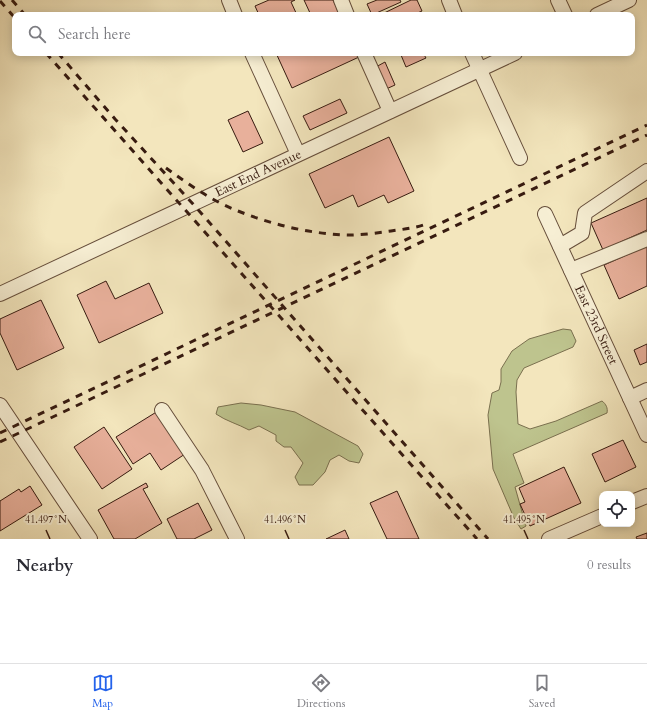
<!DOCTYPE html>
<meta charset="utf-8">
<style>
body{margin:0;font-family:Cardo,serif;background:#f7f7f7;color:#2b2b33}
.controls{position:absolute;right:12px;bottom:12px;display:grid;overflow:hidden;border-radius:8px;box-shadow:0 2px 10px #0003}
.controls button{width:36px;height:36px;display:grid;place-items:center;padding:0;border:0;border-bottom:1px solid #e1e1e2;background:#fff;color:#2b2b33;font:20px sans-serif}
.list{margin:0;padding:0;list-style:none}
h2{display:flex;justify-content:space-between;align-items:center;height:52px;margin:0;padding:0 16px;font-size:17px}
h2 small{font-size:13px;font-weight:400;color:#7c7c81}
.icon{flex:none;width:22px;height:22px;fill:none;stroke:currentColor;stroke-width:2;stroke-linecap:round;stroke-linejoin:round}
.map{position:relative;flex:none;width:647px;height:539px;overflow:hidden}
.search{position:absolute;background:#fff;box-shadow:0 2px 10px #0003;left:12px;right:12px;top:12px;height:44px;display:flex;align-items:center;gap:10px;box-sizing:border-box;padding:0 14px;border-radius:8px;color:#7c7c81;font-size:15px}
.sheet{height:124px;background:#fff}
nav{display:flex;justify-content:space-around;align-items:center;box-sizing:border-box;height:56px;border-top:1px solid #e1e1e2;background:#fff;font-size:11px;color:#7c7c81}
nav a{display:grid;justify-items:center;gap:2px}
nav .on{color:#2563eb}
.map>svg:first-child{display:block}
.green{fill:#bec48e;stroke:#7a704f}
.building{fill:#e8b09b;stroke:#371b10}
.lines{fill:none;stroke-linecap:round;stroke-linejoin:round}
.minor-casing{stroke:#664e3b;stroke-width:16}
.minor{stroke:#f7efd4;stroke-width:14}
.rail{stroke:#371b10;stroke-width:3;stroke-dasharray:7 7;stroke-linecap:butt}
.ticks{fill:none;stroke:#371b10;stroke-width:1.5}
.labels{text-anchor:middle;dominant-baseline:central;stroke-width:4;stroke-linejoin:round;paint-order:stroke}
.street-label{font-size:13px;fill:#371b10;stroke:#f7efd4}
.ticks-label{font-size:10px;text-anchor:middle;fill:#371b10;stroke:#f7efd4;stroke-width:4;stroke-linejoin:round;paint-order:stroke}
</style>
<div class="map">
<svg width="647" height="539" viewBox="0 0 647 539">
<rect width="100%" height="100%" fill="#f3e6bd"/>
<filter id="stains"><feTurbulence type="fractalNoise" baseFrequency=".005" numOctaves="4"/><feColorMatrix values="0 0 0 0 .2 0 0 0 0 .09 0 0 0 0 .02 0 0 0 .5 -.17"/></filter>
<radialGradient id="worn" r=".72"><stop offset=".6" stop-color="#630" stop-opacity="0"/><stop offset="1" stop-color="#630" stop-opacity=".3"/></radialGradient>
<g class="green">
<path d="M 563,329 L 571,330 L 576,341 L 573,347 L 524,368 L 517,380 L 516,392 L 518,424 L 530,429 L 556,421 L 602,401 C 606,404 608,408 607,413 L 513,454 L 524,483 L 515,487 L 526,526 L 521,529 L 514,518 L 493,469 L 488,415 L 492,393 L 499,390 L 501,382 L 501,369 L 512,351 L 529,339 Z"/>
<path d="M 241,403 L 261,405 L 295,412 L 358,446 L 363,454 L 359,463 L 349,461 L 339,455 L 330,460 L 325,472 L 313,485 L 299,485 L 295,477 L 303,463 L 291,447 L 284,447 L 276,441 L 276,435 L 259,426 L 249,430 C 238,424 226,421 216,414 L 218,407 Z"/>
</g>
<g class="building">
<polygon points="269,0 295,0 291,2 297,15 259,15 255,6"/>
<polygon points="304,0 333,0 340,15 306,15 310,13"/>
<polygon points="377,0 400,0 401,2 372,15 367,4"/>
<polygon points="411,0 417,0 422,11 413,15 380,15"/>
<polygon points="276,53 357,53 359,57 292,88"/>
<polygon points="405,53 423,53 426,58 406,67 401,55"/>
<polygon points="385,62 395,85 384,90 374,68"/>
<polygon points="340,99 347,113 310,130 303,116"/>
<polygon points="248,111 263,143 243,152 228,120"/>
<polygon points="389,137 414,191 388,203 384,195 358,207 353,195 325,208 309,174"/>
<polygon points="647,198 647,230 603,250 591,223"/>
<polygon points="647,246 647,286 619,299 604,265"/>
<polygon points="106,281 115,299 149,283 163,313 99,343 77,295"/>
<polygon points="41,300 64,348 17,370 0,333 0,319"/>
<polygon points="647,344 647,362 640,365 634,350"/>
<polygon points="158,411 185,454 161,470 150,453 133,464 116,437"/>
<polygon points="104,427 132,469 102,489 74,447"/>
<polygon points="623,440 636,467 605,482 592,454"/>
<polygon points="564,467 581,503 530,526 520,504 525,502 519,488"/>
<polygon points="146,483 148,487 143,489 162,523 135,539 114,539 98,510"/>
<polygon points="30,486 42,505 0,531 0,501 19,489 21,492"/>
<polygon points="397,491 419,539 387,539 370,503"/>
<polygon points="198,503 212,530 194,539 177,539 167,519"/>
<polygon points="345,530 349,539 326,539"/>
<polygon points="647,533 647,539 637,539 636,537"/>
</g>
<g class="lines">
<defs>
<g id="minor">
<polyline points="229,0 235,15"/>
<polyline points="341,0 347,15"/>
<polyline points="449,0 455,15"/>
<polyline points="558,0 565,15"/>
<polyline points="597,15 629,0"/>
<polyline points="252,53 298,154"/>
<polyline points="364,53 390,111"/>
<polyline points="472,53 520,158"/>
<path id="s1" d="M 545,214 L 647,435"/>
<polyline points="560,246 582,233 585,213 647,171"/>
<polyline points="571,270 647,239"/>
<path id="s2" d="M 0,294 L 515,53"/>
<polyline points="630,398 647,390"/>
<polyline points="0,405 90,539"/>
<polyline points="162,410 202,470 237,539"/>
<polyline points="632,502 647,496"/>
<polyline points="549,539 602,516"/>
</g>
</defs>
<use href="#minor" class="minor-casing"/>
<use href="#minor" class="minor"/>
<g class="rail">
<polyline points="12,0 25,15"/>
<polyline points="0,1 15,18"/>
<polyline points="46,53 477,539"/>
<polyline points="58,53 115,119 193,204 488,539"/>
<path d="M 166,168 C 188,184 212,201 238,211 C 273,225 311,234 348,235 C 362,235 377,233 391,231 C 404,229 417,228 429,223"/>
<polyline points="0,433 647,125"/>
<polyline points="0,442 647,135"/>
</g>
</g>
<path class="ticks" d="M 46,530 L 50,539M 285,530 L 289,539M 524,530 L 528,539"/>
<g class="labels">
<g class="street-label">
<text stroke="none"><textPath href="#s2" startOffset="285">East End Avenue</textPath></text>
<text stroke="none"><textPath href="#s1" startOffset="122">East 23rd Street</textPath></text>
</g>
</g>
<g class="ticks-label">
<text x="46" y="523">41.497°N</text>
<text x="285" y="523">41.496°N</text>
<text x="524" y="523">41.495°N</text>
</g>
<rect width="100%" height="100%" filter="url(#stains)"/>
<rect width="100%" height="100%" fill="url(#worn)"/>
</svg>
<div class="controls">
<button><svg class="icon" aria-label="locate" viewBox="0 0 24 24"><circle cx="12" cy="12" r="6"/><path d="M12 2v4M12 18v4M2 12h4M18 12h4"/></svg></button>
</div>
<div class="search"><svg class="icon" aria-label="search" viewBox="0 0 24 24"><circle cx="10" cy="10" r="6"/><path d="M15 15l6 6"/></svg>Search here</div>
</div>
<section class="sheet">
<h2>Nearby<small>0 results</small></h2>
<ul class="list">
</ul>
</section>
<nav>
<a class="on"><svg class="icon" aria-label="map" viewBox="0 0 24 24"><path d="M3 6l6-2 6 2 6-2v14l-6 2-6-2-6 2zM9 4v14M15 6v14"/></svg>Map</a>
<a><svg class="icon" aria-label="directions" viewBox="0 0 24 24"><path d="M12 3l9 9-9 9-9-9zM9 14v-3h6M13 9l2 2-2 2"/></svg>Directions</a>
<a><svg class="icon" aria-label="saved" viewBox="0 0 24 24"><path d="M7 4h10v16l-5-4-5 4z"/></svg>Saved</a>
</nav>
